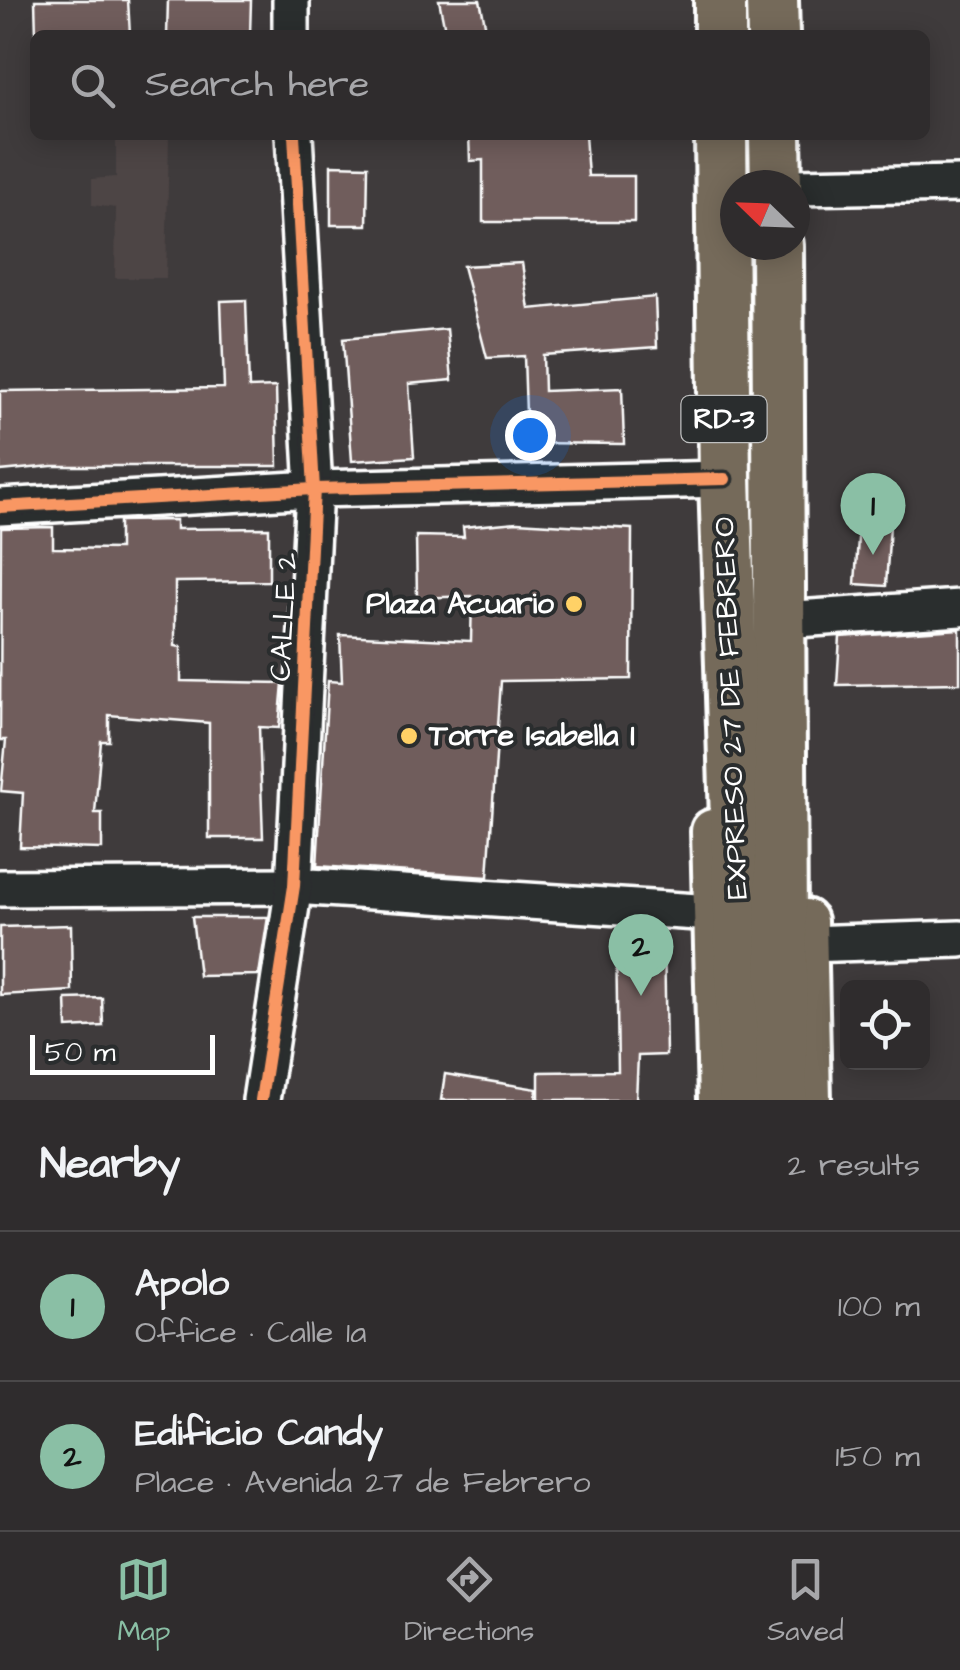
<!DOCTYPE html>
<meta charset="utf-8">
<style>
body{margin:0;font-family:"Architects Daughter",sans-serif;background:#373435;color:#f1f3f6}
.controls{position:absolute;right:30px;bottom:30px;display:grid;overflow:hidden;border-radius:15px;box-shadow:0 5px 25px #0003}
.controls button{width:90px;height:90px;display:grid;place-items:center;padding:0;border:0;border-bottom:2px solid #4a4849;background:#2f2c2d;color:#f1f3f6;font:50px sans-serif}
.compass{position:absolute;left:720px;top:170px;width:90px;height:90px;border-radius:50%;background:#2f2c2d;box-shadow:0 5px 25px #0003;rotate:293deg}
.scale{position:absolute;left:30px;bottom:25px;width:185px;box-sizing:border-box;padding-left:10px;border:5px solid #fff;border-top:0;font-size:28px;line-height:35px;white-space:nowrap;color:#fff;-webkit-text-stroke:8px #2a2d2e;paint-order:stroke}
.you{position:absolute;left:530px;top:435px;width:35px;height:35px;margin:-25px;border:8px solid #fff;border-radius:50%;background:#1a73e8;box-shadow:0 0 0 15px #1a73e833}
.badge{display:grid;place-items:center;width:65px;height:65px;border-radius:50%;background:#8abfa5;color:#111;font-size:32px;font-weight:700}
.pin{position:absolute;translate:-50% -82px;filter:drop-shadow(0 2px 5px #0008)}
.pin::after{content:'';position:absolute;top:52px;width:35px;height:30px;background:inherit;clip-path:polygon(0 0,100% 0,50% 100%)}
.list{margin:0;padding:0;list-style:none}
h2{display:flex;justify-content:space-between;align-items:center;height:130px;margin:0;padding:0 40px;font-size:42px}
h2 small{font-size:32px;font-weight:400;color:#a7a7aa}
.list li{display:grid;grid-template-columns:65px 1fr auto;gap:30px;align-items:center;box-sizing:border-box;height:150px;padding:0 40px;border-top:2px solid #4a4849}
.list b{display:block;font-size:38px;white-space:nowrap}
.list p{margin:0;font-size:32px;white-space:nowrap;color:#a7a7aa}
.list em{font-size:32px;font-style:normal;color:#a7a7aa}
.icon{flex:none;width:55px;height:55px;fill:none;stroke:currentColor;stroke-width:2;stroke-linecap:round;stroke-linejoin:round}
.map{position:relative;flex:none;width:960px;height:1100px;overflow:hidden}
.search{position:absolute;background:#2f2c2d;box-shadow:0 5px 25px #0003;left:30px;right:30px;top:30px;height:110px;display:flex;align-items:center;gap:25px;box-sizing:border-box;padding:0 35px;border-radius:15px;color:#a7a7aa;font-size:38px}
.sheet{height:430px;background:#2f2c2d}
nav{display:flex;justify-content:space-around;align-items:center;box-sizing:border-box;height:140px;border-top:2px solid #4a4849;background:#2f2c2d;font-size:28px;color:#a7a7aa}
nav a{display:grid;justify-items:center;gap:5px}
nav .on{color:#8abfa5}
.map>svg:first-child{display:block}
.built{fill:#4e4545}
.building{fill:#705d5b;stroke:#fff;stroke-width:2.5}
.lines{fill:none;stroke-linecap:round;stroke-linejoin:round}
.minor-casing{stroke:#fff;stroke-width:42}
.major-casing{stroke:#fff;stroke-width:50}
.highway-casing{stroke:#fff;stroke-width:58}
.minor{stroke:#2a2d2e;stroke-width:35}
.major{stroke:#746a5a;stroke-width:42}
.highway{stroke:#746a5a;stroke-width:50}
.cycleway-casing{stroke:#2a2d2e;stroke-width:19}
.cycleway{stroke:#f99763;stroke-width:12}
.poi-dot{fill:#ffd166;stroke:#2a2d2e;stroke-width:4}
.labels{text-anchor:middle;dominant-baseline:central;stroke-width:8;stroke-linejoin:round;paint-order:stroke}
.shield{fill:#2a2d2e;stroke:#bfc0c0;stroke-width:2.5}
.shield-label{font-size:28px;font-weight:bold;fill:#fff}
.poi-label{font-size:30px;font-weight:bold;fill:#fff;stroke:#2a2d2e;text-anchor:end}
.street-label{font-size:30px;fill:#fff;stroke:#2a2d2e}
</style>
<div class="map">
<svg width="960" height="1100" viewBox="0 0 960 1100">
<rect width="100%" height="100%" fill="#3f3b3c"/>
<filter id="ink" filterUnits="userSpaceOnUse"><feTurbulence type="fractalNoise" baseFrequency=".01" numOctaves="2"/><feDisplacementMap in="SourceGraphic" scale="20" xChannelSelector="R" yChannelSelector="G"/><feConvolveMatrix kernelMatrix="1 2 1 2 8 2 1 2 1" color-interpolation-filters="sRGB"/></filter>
<g filter="url(#ink)">
<polygon class="built" points="116,135 169,135 166,278 115,278 116,208 92,205 92,179 116,177"/>
<g class="building">
<polygon points="35,0 128,0 130,35 36,35"/>
<polygon points="168,0 251,0 250,35 167,35"/>
<polygon points="439,0 480,0 486,29 446,35"/>
<polygon points="469,135 585,135 588,176 634,176 634,222 483,222 483,160 470,161"/>
<polygon points="331,165 368,166 367,225 331,225"/>
<polygon points="522,263 529,309 655,297 657,347 543,355 544,391 622,388 624,444 527,443 524,356 487,358 463,266"/>
<polygon points="246,300 249,388 276,387 278,466 52,466 0,471 0,391 224,388 221,301"/>
<polygon points="447,329 452,380 409,384 414,457 352,461 343,339"/>
<polygon points="176,520 176,529 269,528 269,581 175,582 175,646 181,647 181,681 283,683 279,728 259,727 263,838 209,838 209,723 109,715 109,741 101,741 95,813 102,813 102,849 20,847 23,793 1,791 6,740 0,740 1,528 53,527 53,548 119,549 119,521"/>
<polygon points="517,522 632,529 631,679 501,681 488,877 317,866 328,681 342,682 340,635 471,641 472,596 417,598 416,536 464,537 463,527"/>
<polygon points="859,523 890,525 886,586 855,584"/>
<polygon points="960,629 960,683 837,685 840,637"/>
<polygon points="192,917 268,917 259,975 199,976"/>
<polygon points="71,925 72,991 0,995 0,927"/>
<polygon points="664,935 666,1055 638,1056 636,1100 539,1100 539,1072 618,1071 616,936"/>
<polygon points="102,998 103,1026 67,1028 66,999"/>
<polygon points="445,1074 537,1089 536,1100 441,1100"/>
</g>
<g class="lines">
<defs>
<g id="minor">
<polyline points="291,35 291,0"/>
<polyline points="795,187 960,184"/>
<polyline points="0,507 314,489 725,479"/>
<polyline points="782,620 960,608"/>
<polyline points="0,888 294,886 713,913"/>
<polyline points="805,944 960,939"/>
<polyline points="261,1100 294,886 314,489 294,135"/>
</g>
<g id="major">
<polyline points="713,831 720,1100"/>
<polyline points="805,921 809,1100"/>
</g>
<g id="highway">
<polyline points="720,0 720,35"/>
<polyline points="772,0 773,35"/>
<polyline points="721,135 725,479 745,1100"/>
<polyline points="775,135 776,185"/>
<polyline points="777,245 782,1100"/>
</g>
</defs>
<use href="#minor" class="minor-casing"/>
<use href="#major" class="major-casing"/>
<use href="#highway" class="highway-casing"/>
<use href="#minor" class="minor"/>
<use href="#major" class="major"/>
<use href="#highway" class="highway"/>
<defs>
<g id="cycleway">
<polyline points="0,507 314,489 725,479"/>
<polyline points="261,1100 294,886 314,489 294,135"/>
</g>
</defs>
<use href="#cycleway" class="cycleway-casing"/>
<use href="#cycleway" class="cycleway"/>
</g>
</g>
<g class="poi-dot">
<circle cx="574" cy="604" r="10"/>
<circle cx="409" cy="736" r="10"/>
</g>
<g class="labels">
<rect class="shield" x="681.5" y="396" width="85" height="46" rx="8"/>
<g class="shield-label">
<text x="724" y="419">RD-3</text>
</g>
<g class="poi-label">
<text x="554" y="604">Plaza Acuario</text>
<text x="429" y="736" text-anchor="start">Torre Isabella I</text>
</g>
<g class="street-label">
<text transform="translate(284 617) rotate(-87)">CALLE 2</text>
<text transform="translate(731 708) rotate(-92)">EXPRESO 27 DE FEBRERO</text>
</g>
</g>
</svg>
<div class="controls">
<button><svg class="icon" aria-label="locate" viewBox="0 0 24 24"><circle cx="12" cy="12" r="6"/><path d="M12 2v4M12 18v4M2 12h4M18 12h4"/></svg></button>
</div>
<svg class="compass" viewBox="-18 -18 36 36"><path d="M0-13l5 13h-10z" fill="#e53935"/><path d="M0 13l5-13h-10z" fill="#a7a7aa"/></svg>
<div class="scale">50 m</div>
<div class="you"></div>
<div class="pin badge" style="left:873px;top:555px">1</div>
<div class="pin badge" style="left:641px;top:996px">2</div>
<div class="search"><svg class="icon" aria-label="search" viewBox="0 0 24 24"><circle cx="10" cy="10" r="6"/><path d="M15 15l6 6"/></svg>Search here</div>
</div>
<section class="sheet">
<h2>Nearby<small>2 results</small></h2>
<ul class="list">
<li><span class="badge">1</span><div><b>Apolo</b><p>Office · Calle 1a</p></div><em>100 m</em></li>
<li><span class="badge">2</span><div><b>Edificio Candy</b><p>Place · Avenida 27 de Febrero</p></div><em>150 m</em></li>
</ul>
</section>
<nav>
<a class="on"><svg class="icon" aria-label="map" viewBox="0 0 24 24"><path d="M3 6l6-2 6 2 6-2v14l-6 2-6-2-6 2zM9 4v14M15 6v14"/></svg>Map</a>
<a><svg class="icon" aria-label="directions" viewBox="0 0 24 24"><path d="M12 3l9 9-9 9-9-9zM9 14v-3h6M13 9l2 2-2 2"/></svg>Directions</a>
<a><svg class="icon" aria-label="saved" viewBox="0 0 24 24"><path d="M7 4h10v16l-5-4-5 4z"/></svg>Saved</a>
</nav>
